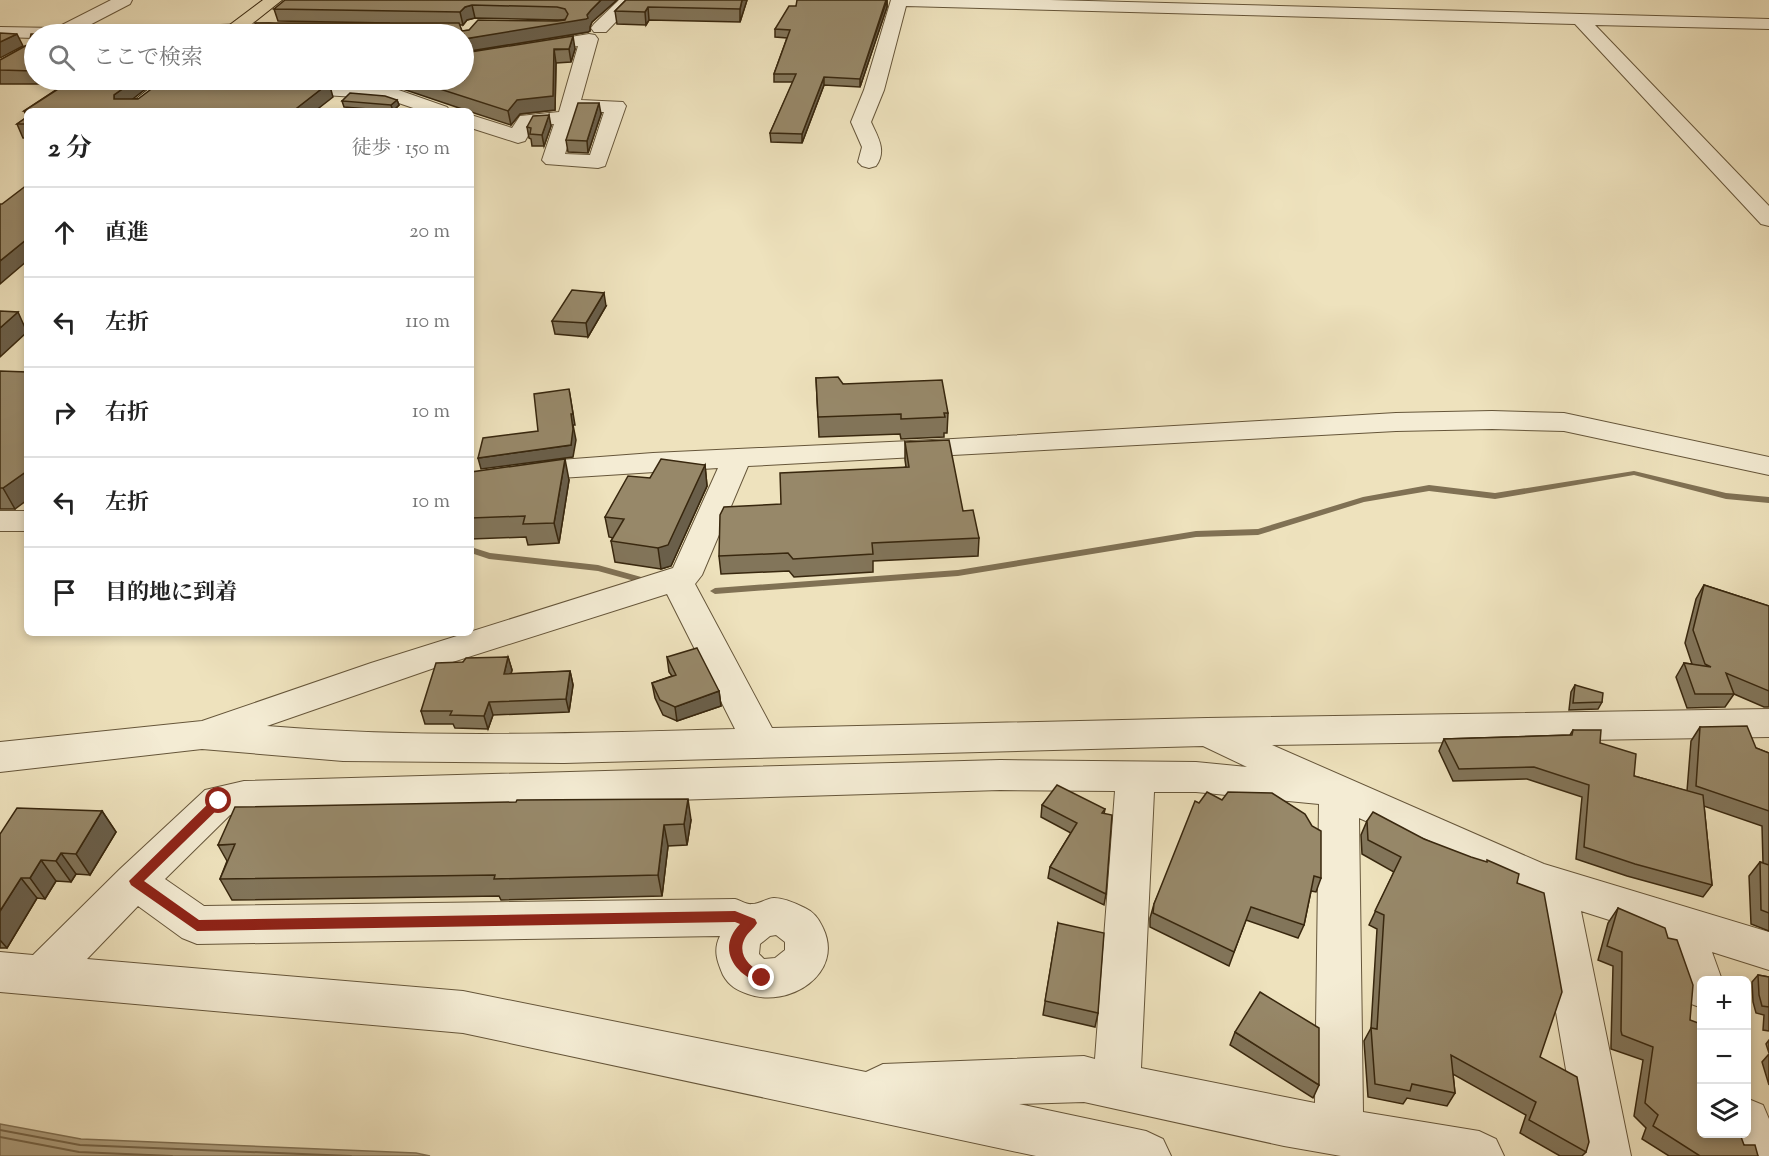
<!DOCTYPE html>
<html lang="ja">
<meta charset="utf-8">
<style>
body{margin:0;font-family:"Sorts Mill Goudy","Noto Serif JP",serif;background:#f2f2f2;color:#222}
.controls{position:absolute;right:18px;bottom:18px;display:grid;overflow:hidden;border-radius:9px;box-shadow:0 3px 9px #0003}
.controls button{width:54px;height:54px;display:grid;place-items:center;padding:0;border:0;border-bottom:2px solid #e0e0e0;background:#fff;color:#222;font:30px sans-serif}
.stop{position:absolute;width:18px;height:18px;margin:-14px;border:4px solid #8f2418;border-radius:50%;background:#fff}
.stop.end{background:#8f2418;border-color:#fff;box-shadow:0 2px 6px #0008}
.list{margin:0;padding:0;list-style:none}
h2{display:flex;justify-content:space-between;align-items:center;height:78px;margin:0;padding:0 24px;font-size:26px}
h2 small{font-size:20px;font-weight:400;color:#767676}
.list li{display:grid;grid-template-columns:39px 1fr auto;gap:18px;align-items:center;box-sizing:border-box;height:90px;padding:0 24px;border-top:2px solid #e0e0e0}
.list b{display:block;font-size:22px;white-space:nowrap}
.list em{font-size:20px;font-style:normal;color:#767676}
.icon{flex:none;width:33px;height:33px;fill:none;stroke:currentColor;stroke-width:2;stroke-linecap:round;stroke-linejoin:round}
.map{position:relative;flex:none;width:1769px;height:1156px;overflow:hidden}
.search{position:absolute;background:#fff;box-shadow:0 3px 9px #0003;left:24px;top:24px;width:450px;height:66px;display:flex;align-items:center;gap:15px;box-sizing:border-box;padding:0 21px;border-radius:33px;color:#767676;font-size:22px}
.panel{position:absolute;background:#fff;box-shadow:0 3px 9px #0003;left:24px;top:108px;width:450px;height:528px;border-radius:9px}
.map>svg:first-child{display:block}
.water{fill:#b0a282;stroke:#807154;stroke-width:1.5}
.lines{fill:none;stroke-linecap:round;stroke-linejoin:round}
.shore{stroke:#746448;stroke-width:2}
.stream{fill:#807154;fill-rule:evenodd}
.minor-casing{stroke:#66563a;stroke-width:2}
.major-casing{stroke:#38270e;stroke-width:2}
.minor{fill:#f4ecd4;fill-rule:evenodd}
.major{fill:#eee2bd;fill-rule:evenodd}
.wall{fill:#82755a;stroke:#38270e;stroke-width:1.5;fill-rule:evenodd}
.shaded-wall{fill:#6a5f4a;stroke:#38270e;stroke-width:1.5}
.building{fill:#978869;stroke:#38270e;stroke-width:1.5}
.route{fill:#8f2418}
</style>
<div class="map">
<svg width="1769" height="1156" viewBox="0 0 1769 1156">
<rect width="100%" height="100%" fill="#eee2bd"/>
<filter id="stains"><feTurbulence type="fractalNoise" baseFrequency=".00333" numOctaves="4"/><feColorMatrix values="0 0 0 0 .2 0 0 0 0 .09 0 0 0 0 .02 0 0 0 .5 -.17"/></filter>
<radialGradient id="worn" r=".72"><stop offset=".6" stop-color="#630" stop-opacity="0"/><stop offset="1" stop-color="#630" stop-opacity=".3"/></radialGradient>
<polygon class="water" points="0,1124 81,1139 416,1153 430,1156 0,1156"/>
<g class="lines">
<g class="shore">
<polyline points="0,1130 80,1145 351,1156"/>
<polyline points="0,1137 79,1152 172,1156"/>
</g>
<g class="stream">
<polygon points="1634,471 1726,493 1769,497 1769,503 1726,499 1634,475 1495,499 1429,491 1364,502 1258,535 1196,537 958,576 715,594 710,591 715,588 958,570 1196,531 1258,529 1363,497 1429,485 1495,493"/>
<polygon points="471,547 490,553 598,565 652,580 654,582 649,585 598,571 489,559 471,553"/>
</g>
<defs>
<g id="minor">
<polygon points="111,0 132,0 130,4 80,30 84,34 34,34 34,38 0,37 0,27 56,28"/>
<polygon points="619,0 637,0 606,32 594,32 591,28 594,24"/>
<path d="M 891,0 L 1050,0 L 1769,19 L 1769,29 L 1595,25 L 1769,206 L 1769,226 L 1761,224 L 1575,24 L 906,6 L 884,90 L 871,122 C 878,137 887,151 876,166 L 869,168 L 862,166 L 858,162 L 862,147 L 851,122 L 864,90 Z"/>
<polygon points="269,23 275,24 278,28 275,32 238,34 115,34 118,30 124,29"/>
<path d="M 589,34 L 595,35 L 598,39 L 581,100 L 623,102 L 626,106 L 605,166 L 598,168 L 546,164 L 542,160 L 554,124 L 534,125 L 525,141 L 518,143 L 471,128 L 471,115 L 512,128 L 520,116 L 559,112 L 578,46 L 464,64 L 464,54 ZM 578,112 L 604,112 L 590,155 L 565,154 Z"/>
<polygon points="284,82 330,82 390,87 447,107 450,111 422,111 387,99 277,92 274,88 277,84"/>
<path d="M 1492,411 L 1564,413 L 1769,457 L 1769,475 L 1564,431 L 1492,429 L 1396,431 L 748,466 L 702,575 L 695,584 L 772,728 L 1207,718 L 1769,709 L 1769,737 L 1272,745 L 1544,864 L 1769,932 L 1769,970 L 1712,952 L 1722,980 L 1702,980 L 1702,1008 L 1686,1002 L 1663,937 L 1581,911 L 1631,1156 L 1581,1156 L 1536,897 L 1359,818 L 1363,1112 L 1479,1131 L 1496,1139 L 1504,1156 L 1341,1156 L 1284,1146 L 1084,1102 L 1019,1104 L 1146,1131 L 1163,1139 L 1171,1156 L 1036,1156 L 463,1033 L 0,992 L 0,952 L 33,955 L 120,869 L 205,790 L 244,781 L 1000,760 L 1196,762 L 1247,767 L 1203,746 L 564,763 L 343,761 L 202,749 L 0,772 L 0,742 L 202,721 L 371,663 L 673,568 L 718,468 L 560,478 L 471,491 L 471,473 L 560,460 L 653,453 L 953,439 L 1396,413 ZM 667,594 L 735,729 C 579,733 422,739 267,726 L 440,666 ZM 1000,790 L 1115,791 L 1095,1059 L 1084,1056 L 883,1064 L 866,1072 L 463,991 L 87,959 L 138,906 L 182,938 L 197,944 L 720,936 C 713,950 717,961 723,975 C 729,986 737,990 748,994 C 788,1009 845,974 823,928 C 819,919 814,912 805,908 C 797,904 784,898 774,898 C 767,898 760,904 752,904 C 747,905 740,900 735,899 L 204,906 L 165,879 L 230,815 L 244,813 ZM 1154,792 L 1196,792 L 1319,804 L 1315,1103 L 1141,1068 ZM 776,935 L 785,942 L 785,950 L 775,958 L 764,959 L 759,954 L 760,944 L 770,936 Z"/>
<rect x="0" y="511" width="27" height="20"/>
<polygon points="1746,1098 1763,1105 1769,1119 1769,1156 1733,1156 1726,1134 1746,1134"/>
</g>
<g id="major">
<polygon points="263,0 282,0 239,34 221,34 223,30"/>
<polygon points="160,80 180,80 143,111 121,111"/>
</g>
</defs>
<use href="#minor" class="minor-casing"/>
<use href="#major" class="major-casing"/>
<use href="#minor" class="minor"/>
<use href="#major" class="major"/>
</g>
<g class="wall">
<path d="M 617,0 L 592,22 L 590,27 L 590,31 L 588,32 L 464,52 L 464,34 L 223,34 L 251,28 L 390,23 L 278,21 L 274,9 ZM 475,18 L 559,20 L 562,20 L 462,31 L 459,25 L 463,25 L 467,20 Z"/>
<polygon points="626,0 747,0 740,22 649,20 646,25 617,24 615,11"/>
<polygon points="887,0 887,7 860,87 824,85 802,143 771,142 770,133 793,82 774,82 774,74 787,38 775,37 775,29 796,6"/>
<polygon points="34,34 34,80 157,80 132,99 333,97 27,111 27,138 23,138 17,124 27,117 24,111 65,84 0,84 0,60 29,44"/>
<polygon points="575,49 571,62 556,63 555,110 520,114 511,125 471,112 471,111 468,111 391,85 365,83 365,80 464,80 464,53"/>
<polygon points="181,80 290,80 182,81"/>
<polygon points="397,100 399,105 393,111 344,107 342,101"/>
<polygon points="601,114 588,153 568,152 566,140"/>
<polygon points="551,126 544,146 532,146 531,139 529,138 527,127"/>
<polygon points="606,306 588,337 555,334 552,321"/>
<polygon points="0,371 15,509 0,509"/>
<polygon points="816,378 843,384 948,413 947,433 944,433 944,437 901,439 900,434 819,437"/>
<polygon points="905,442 963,511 979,538 978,556 873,561 873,572 794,577 789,571 721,574 719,556 781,504 906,467 905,460"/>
<polygon points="705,465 707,486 671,566 661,569 615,562 611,541 613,538 609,537 605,517 650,478"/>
<polygon points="471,472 569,480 559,543 528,545 526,537 471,539"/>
<polygon points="1704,585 1769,606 1769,707 1764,707 1734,694 1725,707 1687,708 1676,677 1684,663 1692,664 1685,643 1696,599"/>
<polygon points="508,657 512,670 511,674 570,671 573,685 569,712 493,715 488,729 455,728 453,724 425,724 421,711 463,662"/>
<polygon points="667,657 719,691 721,706 677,721 663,715 655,698 652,683 672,676 669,672"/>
<polygon points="1575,685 1602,702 1598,709 1569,710 1571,692"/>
<polygon points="1700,727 1756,748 1769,753 1769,931 1751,924 1749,876 1760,862 1763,863 1762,826 1704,806 1712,885 1703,897 1627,876 1576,859 1582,797 1527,779 1453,781 1439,751 1444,739 1570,735 1573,730 1600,743 1634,776 1687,791 1691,741"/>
<polygon points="1199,803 1321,878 1316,892 1311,891 1304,925 1298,938 1246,920 1229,966 1150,927 1150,918 1154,904"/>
<polygon points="1042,805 1105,809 1104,814 1106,894 1104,905 1048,878 1050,867 1071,833 1041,817"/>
<polygon points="102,811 116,832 90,875 76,874 71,882 56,881 45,899 37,898 7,948 0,948 0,834"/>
<polygon points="691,820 687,845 668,846 662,896 501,900 499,896 232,900 220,879 227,861 218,845"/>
<polygon points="1367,821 1424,839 1517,883 1540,1057 1586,1152 1582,1156 1560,1156 1520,1133 1526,1115 1453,1074 1455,1093 1447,1106 1407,1098 1403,1104 1368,1097 1364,1041 1371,1028 1377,929 1369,925 1394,872 1362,854 1361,835"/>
<polygon points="1618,908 1690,1020 1701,1134 1744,1145 1758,1156 1669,1156 1642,1139 1646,1128 1634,1116 1643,1060 1611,1049 1611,1045 1613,966 1598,960 1608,923"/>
<polygon points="1058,923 1098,1013 1095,1027 1043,1015"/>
<polygon points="1758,975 1769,977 1769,1031 1763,1030 1764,1015 1756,1013 1753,1002 1752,982"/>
<polygon points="1235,1032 1319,1085 1313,1098 1230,1045"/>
<polygon points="1769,1040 1769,1053 1766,1044"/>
<polygon points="1769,1054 1769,1085 1762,1062"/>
</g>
<g class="shaded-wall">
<polygon points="601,0 617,0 592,22 590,27 590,31 588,32 464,52 464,39 587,15 591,10"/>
<polygon points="742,0 747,0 740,22 740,9"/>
<polygon points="887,0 887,7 860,87 860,79"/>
<polygon points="472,5 475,18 467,20 463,25 460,12 465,7"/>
<polygon points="648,7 649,20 646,25 645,12"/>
<polygon points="147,26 150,34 137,34"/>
<polygon points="17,34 23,46 0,58 0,42"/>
<polygon points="573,36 575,49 571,62 569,49"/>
<polygon points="554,49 556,63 555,110 520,114 511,125 508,111"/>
<polygon points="824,77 824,85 802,143 802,134"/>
<polygon points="135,80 157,80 120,109 114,99 114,95"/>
<polygon points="329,83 333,97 315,111 293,111"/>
<polygon points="397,100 399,105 393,111 391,105"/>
<polygon points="599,103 601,114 588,153 587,141"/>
<polygon points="549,115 551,126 544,146 542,135"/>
<polygon points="27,239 27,261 0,284 0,261"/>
<polygon points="604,293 606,306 588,337 586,323"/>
<polygon points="18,312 27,332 0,357 0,328"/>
<polygon points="569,389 575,425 573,425 576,440 573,457 481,469 478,458 571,445 571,414"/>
<polygon points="565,459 569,480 559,543 554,523"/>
<polygon points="705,465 707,486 671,566 661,569 658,548"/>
<polygon points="27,471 27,500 15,509 3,488"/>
<polygon points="508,657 512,670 507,687 504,674"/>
<polygon points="570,671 573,685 569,712 566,699"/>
<polygon points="719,691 721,706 677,721 675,707"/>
<polygon points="489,702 493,715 488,729 484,716"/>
<polygon points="688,799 691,820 687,845 684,824"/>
<polygon points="102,811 116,832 90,875 76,854"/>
<polygon points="664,825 668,846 662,896 658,875"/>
<polygon points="61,853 76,874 71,882 56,861"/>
<polygon points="41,860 56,881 45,899 30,878"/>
<polygon points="21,878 37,898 7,948 0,940 0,911"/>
</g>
<g class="building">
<polygon points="285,0 601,0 591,10 587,15 588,18 586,19 464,39 464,34 356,34 320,32 317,34 223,34 231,27 251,28 256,23 459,23 462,31 469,30 478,20 557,21 565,20 568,14 565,9 557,7 472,5 465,7 460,12 274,9"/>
<polygon points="626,0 742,0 740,9 648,7 645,12 615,11"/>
<polygon points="797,0 886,0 860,79 824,77 802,134 770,133 796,74 774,74 790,30 775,29 789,6 796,6"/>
<polygon points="95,26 147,26 137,34 83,34"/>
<polygon points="0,33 17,34 0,42"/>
<polygon points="31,34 41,34 34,34 34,71 0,70 0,60 29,44"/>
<polygon points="573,36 569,49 554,49 553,96 517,100 508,111 412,80 464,80 464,53"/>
<polygon points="72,80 135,80 114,95 114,99 138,99 158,84 329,83 293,111 24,111"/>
<polygon points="350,93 385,96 397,100 391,105 342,101"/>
<polygon points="578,103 599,103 587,141 566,140"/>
<polygon points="549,115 542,135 530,134 531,128 527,127 533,116"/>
<polygon points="27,117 27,124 17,124"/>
<polygon points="27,185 27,239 0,261 0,204 2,204"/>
<polygon points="572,290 604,293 586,323 552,321"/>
<polygon points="0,311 18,312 0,328"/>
<polygon points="0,371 27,372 27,471 3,488 0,488"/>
<polygon points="838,377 843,384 942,380 948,413 944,413 945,417 901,419 901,414 818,417 816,378"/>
<polygon points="569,389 573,414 571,414 573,429 571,445 478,458 483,438 538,431 534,394"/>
<polygon points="949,440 963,511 973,510 979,538 872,543 873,554 793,559 788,553 719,556 720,515 724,507 781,504 780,473 909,467 905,442"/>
<polygon points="565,459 554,523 523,524 525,516 471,518 471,472"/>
<polygon points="661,459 705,465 668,545 658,548 611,541 624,519 605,517 628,476 650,478"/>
<polygon points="1704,585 1769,606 1769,691 1726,673 1734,694 1695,694 1684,663 1711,667 1705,664 1693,630"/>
<polygon points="697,648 719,691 675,707 660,700 652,683 676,675 667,657"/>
<polygon points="508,657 504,674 570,671 566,699 489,702 484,716 450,715 452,711 421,711 436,663 463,662 466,658"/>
<polygon points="1575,685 1603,693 1602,702 1573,703"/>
<polygon points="1747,726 1756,748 1769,753 1769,811 1696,786 1700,727"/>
<polygon points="1573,730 1601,730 1600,743 1636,754 1634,776 1703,795 1712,885 1635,864 1584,847 1589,785 1534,767 1459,769 1444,739 1572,735"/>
<polygon points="1057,785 1105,809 1102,813 1112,815 1106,894 1050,867 1077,823 1042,805"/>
<polygon points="1207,792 1222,800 1228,792 1272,793 1305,814 1312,826 1321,831 1321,878 1314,876 1304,925 1251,907 1234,952 1153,913 1154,904 1195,801 1199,803"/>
<polygon points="688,799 684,824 664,825 658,875 494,879 495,875 220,879 235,844 218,845 235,807 516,802 517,800"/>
<polygon points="17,808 102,811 76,854 61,853 56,861 41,860 30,878 21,878 0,911 0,834"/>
<polygon points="1373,812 1424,839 1471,857 1487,862 1487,860 1519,874 1517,883 1544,893 1562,992 1540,1057 1577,1077 1589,1142 1586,1152 1529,1120 1536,1102 1451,1055 1455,1093 1412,1084 1410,1091 1375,1084 1371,1028 1377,1029 1384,915 1375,911 1401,857 1368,840 1367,821"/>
<polygon points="1760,862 1769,865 1769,913 1761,910"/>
<polygon points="1618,908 1665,928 1668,938 1677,940 1693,985 1690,1020 1701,1024 1701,1134 1740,1134 1744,1145 1755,1145 1758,1156 1700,1156 1653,1126 1658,1115 1645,1103 1653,1047 1622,1035 1621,1031 1622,952 1607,946"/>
<polygon points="1058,923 1104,933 1098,1013 1045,1001"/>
<polygon points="1758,975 1769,977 1769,1007 1762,1006 1759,995"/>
<polygon points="1260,992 1319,1028 1319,1085 1235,1032"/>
</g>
<path class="route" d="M 219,796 L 223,797 L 223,804 L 144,881 L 199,920 L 735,911 L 755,919 L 757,923 C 754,929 748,932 745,938 C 736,955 751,969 766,974 L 768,978 L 766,983 L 762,984 C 735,975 716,949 740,924 L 735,922 L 197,931 L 131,885 L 129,881 L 215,797 Z"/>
<rect width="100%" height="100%" filter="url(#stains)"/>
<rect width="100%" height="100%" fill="url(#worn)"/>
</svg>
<div class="controls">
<button>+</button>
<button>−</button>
<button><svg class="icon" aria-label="layers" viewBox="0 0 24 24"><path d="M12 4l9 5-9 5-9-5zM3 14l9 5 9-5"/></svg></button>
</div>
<div class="stop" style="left:219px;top:801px"></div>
<div class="stop end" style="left:762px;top:978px"></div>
<div class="search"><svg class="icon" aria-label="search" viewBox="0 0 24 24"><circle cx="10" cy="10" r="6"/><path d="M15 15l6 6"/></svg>ここで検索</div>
<section class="panel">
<h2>2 分<small>徒歩 · 150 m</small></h2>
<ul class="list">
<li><svg class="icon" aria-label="ahead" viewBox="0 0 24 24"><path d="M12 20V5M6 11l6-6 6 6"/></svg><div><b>直進</b></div><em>20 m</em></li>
<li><svg class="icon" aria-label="left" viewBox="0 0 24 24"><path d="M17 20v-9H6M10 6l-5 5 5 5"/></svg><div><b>左折</b></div><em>110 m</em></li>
<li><svg class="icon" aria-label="right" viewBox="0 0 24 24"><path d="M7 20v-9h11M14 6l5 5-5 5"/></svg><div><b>右折</b></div><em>10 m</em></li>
<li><svg class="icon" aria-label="left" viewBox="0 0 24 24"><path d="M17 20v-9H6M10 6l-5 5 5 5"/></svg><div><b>左折</b></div><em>10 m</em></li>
<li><svg class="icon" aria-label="arrive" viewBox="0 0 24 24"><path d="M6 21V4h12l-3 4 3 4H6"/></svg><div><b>目的地に到着</b></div></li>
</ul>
</section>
</div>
